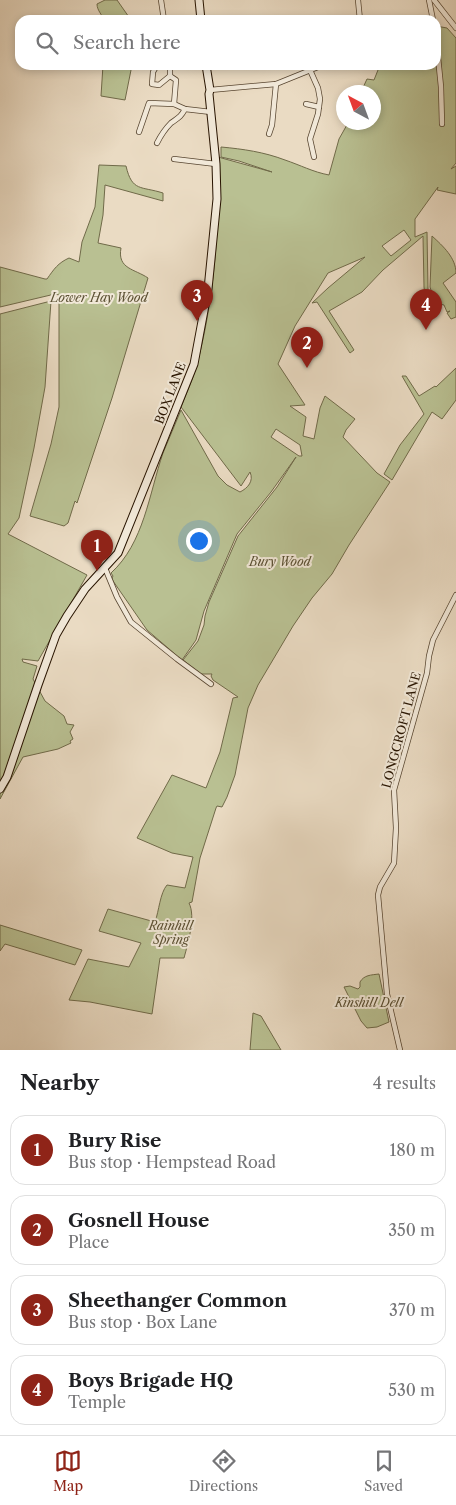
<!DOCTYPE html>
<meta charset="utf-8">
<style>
body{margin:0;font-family:"Libre Caslon Text",serif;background:#f2f2f2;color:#202124}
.compass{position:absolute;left:336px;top:85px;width:45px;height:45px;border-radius:50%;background:#fff;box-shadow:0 2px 8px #0003;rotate:319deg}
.you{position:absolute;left:198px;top:540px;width:18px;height:18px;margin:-12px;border:4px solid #fff;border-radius:50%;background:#1a73e8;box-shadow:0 0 0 8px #1a73e833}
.badge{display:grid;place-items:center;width:32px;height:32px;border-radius:50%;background:#8f2418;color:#fff;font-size:16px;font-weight:700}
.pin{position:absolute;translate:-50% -41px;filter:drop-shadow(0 1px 2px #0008)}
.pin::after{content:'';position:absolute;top:26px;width:18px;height:15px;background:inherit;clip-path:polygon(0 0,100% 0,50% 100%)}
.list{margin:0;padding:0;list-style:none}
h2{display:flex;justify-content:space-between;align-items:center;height:65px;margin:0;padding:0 20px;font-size:21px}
h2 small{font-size:16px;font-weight:400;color:#757577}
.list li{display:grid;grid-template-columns:32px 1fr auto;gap:15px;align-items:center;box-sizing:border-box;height:70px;margin:0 10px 10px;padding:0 10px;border:1px solid #e0e0e0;border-radius:15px}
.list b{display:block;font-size:19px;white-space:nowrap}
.list p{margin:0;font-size:16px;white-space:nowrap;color:#757577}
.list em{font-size:16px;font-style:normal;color:#757577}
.icon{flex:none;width:28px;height:28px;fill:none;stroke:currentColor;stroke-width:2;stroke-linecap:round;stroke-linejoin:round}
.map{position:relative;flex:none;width:456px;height:1050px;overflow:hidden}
.search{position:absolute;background:#fff;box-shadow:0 2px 8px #0003;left:15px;right:15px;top:15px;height:55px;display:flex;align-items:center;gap:12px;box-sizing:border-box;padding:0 18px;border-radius:15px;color:#757577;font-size:19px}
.sheet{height:385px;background:#fff}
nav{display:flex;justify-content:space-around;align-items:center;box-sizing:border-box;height:70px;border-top:1px solid #e0e0e0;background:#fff;font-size:14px;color:#757577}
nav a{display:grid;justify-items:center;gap:2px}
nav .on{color:#8f2418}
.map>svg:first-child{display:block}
.green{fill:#b9c092;stroke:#706a49;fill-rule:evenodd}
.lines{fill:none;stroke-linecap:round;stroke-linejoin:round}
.street-casing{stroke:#584631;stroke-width:6}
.secondary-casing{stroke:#281400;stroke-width:9}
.street{stroke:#f1e8d8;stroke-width:4.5}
.secondary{stroke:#f1e8d8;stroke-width:7}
.labels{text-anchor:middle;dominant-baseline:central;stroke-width:4;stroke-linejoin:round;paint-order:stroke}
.park-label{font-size:12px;font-style:italic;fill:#5b5033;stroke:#f1e8d8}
.street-label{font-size:12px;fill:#281400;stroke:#f1e8d8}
</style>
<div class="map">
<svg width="456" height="1050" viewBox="0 0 456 1050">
<rect width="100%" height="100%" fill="#eadbc3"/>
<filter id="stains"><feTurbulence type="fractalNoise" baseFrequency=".004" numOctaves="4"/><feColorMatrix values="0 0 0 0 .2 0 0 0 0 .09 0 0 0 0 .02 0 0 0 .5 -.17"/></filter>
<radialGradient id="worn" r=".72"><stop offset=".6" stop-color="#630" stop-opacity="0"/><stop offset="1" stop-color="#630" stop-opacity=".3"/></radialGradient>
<g class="green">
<path d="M 105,0 L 117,0 L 131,20 L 140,20 L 103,20 C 103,15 97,11 97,4 Z"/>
<path d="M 436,26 L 447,28 L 456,38 L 456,163 L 451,169 L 456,166 L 456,194 L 437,190 L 438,187 L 415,219 L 415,237 L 427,232 L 428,290 L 426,292 C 428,297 430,300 426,305 L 424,287 L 423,236 L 383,270 L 362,292 L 329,311 L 354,350 L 350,353 L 317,302 L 312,303 L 328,288 L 365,257 L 328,273 L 295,326 L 278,364 L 305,405 L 290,406 L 306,417 L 303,436 L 314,439 L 320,408 L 325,396 L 355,419 L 346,430 L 343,437 L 377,473 L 390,482 L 349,545 L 332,574 L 312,598 L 293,626 L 258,685 L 248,708 L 235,775 L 227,797 L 222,807 L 217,806 L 216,808 L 200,858 L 192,902 L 189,903 C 196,917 188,943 184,958 L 160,958 L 152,1014 L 90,1002 L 69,1000 L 88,959 L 129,967 L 141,943 L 99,931 L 108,909 L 155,922 C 159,911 160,893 167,885 L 185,888 L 193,857 L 172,853 L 137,838 L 172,775 L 206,788 L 220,752 L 233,698 L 238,697 L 213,680 L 211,676 L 212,674 L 201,674 L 183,660 L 198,641 L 204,625 L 205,616 L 209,602 L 238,536 L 277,487 L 296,457 L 271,492 L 237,534 L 204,611 L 196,640 L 182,660 L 147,630 L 113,581 L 112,578 L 113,576 L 111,573 C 144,543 149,494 163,453 C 169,439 175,424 181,410 L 218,476 L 227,485 L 240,492 C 248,488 254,481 250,472 L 241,486 L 181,407 C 186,394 192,381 196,368 C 214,303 220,224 218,157 L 272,172 L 239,161 L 221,157 L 221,147 C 243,149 264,152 285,160 C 300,165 313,172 329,175 L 339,139 L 348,123 L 374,122 L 374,92 L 361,92 L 367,79 L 374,80 L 380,65 L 436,65 L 436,40 L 442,84 ZM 404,230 L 411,240 L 391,256 L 382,246 ZM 276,429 L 300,445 L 302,456 L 299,456 L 271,437 Z"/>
<polygon points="103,65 132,65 125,100 101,96"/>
<path d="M 99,165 L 126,166 C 132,192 141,186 163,193 L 163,201 L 105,185 L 103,215 L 98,243 L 121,248 C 117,269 135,269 148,278 L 112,398 L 77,503 L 75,501 L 68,523 L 64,526 L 30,516 L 51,444 L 59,407 L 59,295 L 55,294 L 0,307 L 0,267 L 45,279 L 47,279 C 54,269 58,263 69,258 L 79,262 L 82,242 L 95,207 Z"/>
<path d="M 432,236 C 443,246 456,258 456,273 L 443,283 L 456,302 L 456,317 L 451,319 L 447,313 L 450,311 L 447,312 L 444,305 L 435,303 L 430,287 Z"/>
<polygon points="51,301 45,387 34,448 19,518 8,534 87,575 38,661 22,659 23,662 37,666 33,679 45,701 64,716 67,724 74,725 70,732 73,739 70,741 71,743 58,749 23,757 0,799 0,314"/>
<polygon points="456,368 456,400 442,419 432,412 392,480 384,474 400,445 424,414 402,376 406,376 419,396 435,386 436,387"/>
<polygon points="0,925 82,950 75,965 5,944 0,951"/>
<path d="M 379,974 L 389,1022 L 377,1027 L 367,1028 L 361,1021 L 344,987 L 350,986 L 358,989 L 360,987 L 360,982 C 364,975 371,975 379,974 Z"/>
<polygon points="253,1013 261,1016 281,1050 250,1050"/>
</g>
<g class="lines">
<defs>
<g id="street">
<polyline points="161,0 164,20"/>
<polyline points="358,0 360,20"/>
<polyline points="429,0 433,20"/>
<polyline points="434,0 456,28"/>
<polyline points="436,37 441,87 442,124"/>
<polyline points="157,65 153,72 152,84 159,85 170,76"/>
<polyline points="167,65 170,67 170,76"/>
<polyline points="310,70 318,88 320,99 318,114 310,139 314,157"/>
<polyline points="170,76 176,80 174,104"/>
<polyline points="210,90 276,84 323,65"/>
<polyline points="306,104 319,107"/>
<polyline points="139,132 149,103 174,104 185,109 211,112"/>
<polyline points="269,134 272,125 276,84"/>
<path d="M 157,143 C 161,135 165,129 171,123 C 178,118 181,117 185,109"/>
<polyline points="174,159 216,164"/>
<polyline points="105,568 117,597 131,622 177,659 211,684"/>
<polyline points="400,1050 387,994 378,895 380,887 394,863 396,828 394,790 427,673 429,656 433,640 456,595"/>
</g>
<g id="secondary">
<polyline points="199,0 201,20"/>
<polyline points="0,789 7,777 38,685 56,635 67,616 85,589 118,553 194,364 208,289 217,199 216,164 209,94 210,90 206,65"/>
</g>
</defs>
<use href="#street" class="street-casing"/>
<use href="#secondary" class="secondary-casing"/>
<use href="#street" class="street"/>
<use href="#secondary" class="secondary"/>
</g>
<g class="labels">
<g class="park-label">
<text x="99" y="297">Lower Hay Wood</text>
<text x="280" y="561">Bury Wood</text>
<text x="171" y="925">Rainhill<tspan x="171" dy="14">Spring</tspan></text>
<text x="369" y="1002">Kinshill Dell</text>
</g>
<g class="street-label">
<text transform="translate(170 393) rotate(-69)">BOX LANE</text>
<text transform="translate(401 730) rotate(-75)">LONGCROFT LANE</text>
</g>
</g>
<rect width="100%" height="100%" filter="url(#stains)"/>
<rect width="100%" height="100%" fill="url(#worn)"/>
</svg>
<svg class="compass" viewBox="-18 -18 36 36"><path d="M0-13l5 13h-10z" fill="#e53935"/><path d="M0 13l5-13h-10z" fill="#757577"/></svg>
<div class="you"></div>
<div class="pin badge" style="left:97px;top:571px">1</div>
<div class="pin badge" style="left:307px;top:368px">2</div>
<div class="pin badge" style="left:197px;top:321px">3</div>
<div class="pin badge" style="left:426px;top:330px">4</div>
<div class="search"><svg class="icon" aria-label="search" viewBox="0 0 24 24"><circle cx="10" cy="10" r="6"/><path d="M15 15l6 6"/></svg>Search here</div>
</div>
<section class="sheet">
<h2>Nearby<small>4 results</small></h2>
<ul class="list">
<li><span class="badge">1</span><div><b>Bury Rise</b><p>Bus stop · Hempstead Road</p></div><em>180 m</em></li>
<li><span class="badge">2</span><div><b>Gosnell House</b><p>Place</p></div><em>350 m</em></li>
<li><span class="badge">3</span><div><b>Sheethanger Common</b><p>Bus stop · Box Lane</p></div><em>370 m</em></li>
<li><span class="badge">4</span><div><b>Boys Brigade HQ</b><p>Temple</p></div><em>530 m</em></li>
</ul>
</section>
<nav>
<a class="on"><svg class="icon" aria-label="map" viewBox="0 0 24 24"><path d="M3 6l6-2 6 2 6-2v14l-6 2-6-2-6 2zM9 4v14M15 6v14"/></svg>Map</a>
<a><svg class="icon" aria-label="directions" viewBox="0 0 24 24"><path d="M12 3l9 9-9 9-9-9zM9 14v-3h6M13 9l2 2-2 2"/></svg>Directions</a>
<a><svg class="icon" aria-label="saved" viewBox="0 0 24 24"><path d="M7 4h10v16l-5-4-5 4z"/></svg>Saved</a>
</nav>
